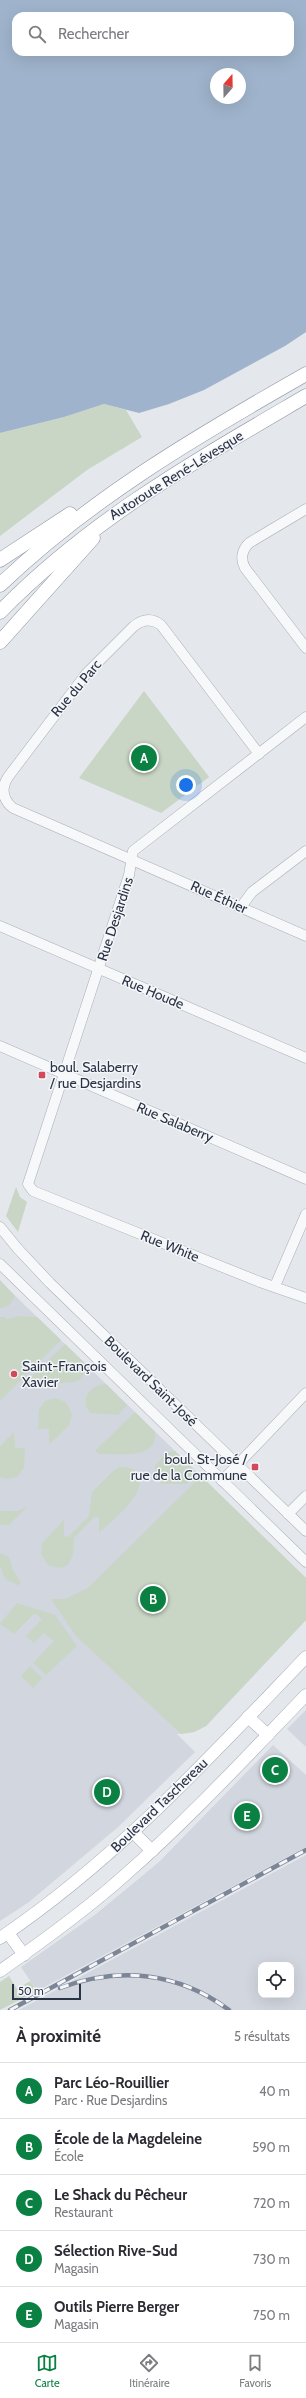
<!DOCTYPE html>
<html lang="fr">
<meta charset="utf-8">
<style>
body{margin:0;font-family:Cabin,sans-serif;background:#f7f7f7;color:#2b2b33}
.controls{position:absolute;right:12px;bottom:12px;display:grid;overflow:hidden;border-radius:8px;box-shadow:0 4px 16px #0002}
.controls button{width:36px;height:36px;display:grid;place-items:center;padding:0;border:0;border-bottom:1px solid #e1e1e2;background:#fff;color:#2b2b33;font:20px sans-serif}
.compass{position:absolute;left:210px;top:68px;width:36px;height:36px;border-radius:50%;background:#fff;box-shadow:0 4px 16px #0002;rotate:20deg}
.scale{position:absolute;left:12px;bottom:10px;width:69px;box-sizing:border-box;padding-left:4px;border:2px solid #2b3445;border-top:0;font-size:11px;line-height:14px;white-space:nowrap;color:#2b3445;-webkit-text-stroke:3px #f4f6f9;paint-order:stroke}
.you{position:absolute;left:186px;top:785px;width:14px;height:14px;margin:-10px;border:3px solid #fff;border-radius:50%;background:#1a73e8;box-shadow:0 0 0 6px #1a73e833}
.badge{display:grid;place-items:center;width:26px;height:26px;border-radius:50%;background:#0b8043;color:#fff;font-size:13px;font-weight:700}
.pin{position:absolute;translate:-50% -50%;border:2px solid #fff;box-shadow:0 1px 4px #0006}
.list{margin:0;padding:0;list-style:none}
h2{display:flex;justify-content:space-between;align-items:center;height:52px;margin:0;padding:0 16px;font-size:17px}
h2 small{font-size:13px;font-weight:400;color:#7c7c81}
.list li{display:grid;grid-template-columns:26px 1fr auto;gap:12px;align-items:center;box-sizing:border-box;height:56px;padding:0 16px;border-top:1px solid #e1e1e2}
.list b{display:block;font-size:15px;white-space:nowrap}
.list p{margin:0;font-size:13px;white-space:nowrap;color:#7c7c81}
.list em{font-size:13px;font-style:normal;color:#7c7c81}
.icon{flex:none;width:22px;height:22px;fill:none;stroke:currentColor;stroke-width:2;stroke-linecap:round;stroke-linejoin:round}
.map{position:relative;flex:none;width:306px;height:2010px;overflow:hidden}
.search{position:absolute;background:#fff;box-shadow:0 4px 16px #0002;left:12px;right:12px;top:12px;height:44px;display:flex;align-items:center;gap:10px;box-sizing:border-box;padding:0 14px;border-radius:12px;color:#7c7c81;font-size:15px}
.sheet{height:332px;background:#fff}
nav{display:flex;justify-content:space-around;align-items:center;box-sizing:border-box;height:56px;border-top:1px solid #e1e1e2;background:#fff;font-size:11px;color:#7c7c81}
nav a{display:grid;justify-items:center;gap:2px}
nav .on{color:#0b8043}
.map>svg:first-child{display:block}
.built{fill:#d2d6de;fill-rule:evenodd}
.green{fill:#c9d6c5}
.water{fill:#9fb4cc;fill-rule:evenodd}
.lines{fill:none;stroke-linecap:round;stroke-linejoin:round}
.minor-casing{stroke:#a9aeb7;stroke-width:11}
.major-casing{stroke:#a3abb8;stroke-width:13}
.highway-casing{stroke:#8b94a3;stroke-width:15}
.minor{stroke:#f7f8fa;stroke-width:10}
.major{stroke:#fff;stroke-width:12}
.highway{stroke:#fff;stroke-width:14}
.rail-casing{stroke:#7d8696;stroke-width:4.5}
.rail{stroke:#f4f6f9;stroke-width:3;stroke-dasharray:9;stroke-linecap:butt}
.poi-dot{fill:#d1495b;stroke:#f4f6f9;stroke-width:1.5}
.labels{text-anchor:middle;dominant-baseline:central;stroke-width:3;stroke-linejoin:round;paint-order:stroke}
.street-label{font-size:14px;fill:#2b3445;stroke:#f4f6f9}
.poi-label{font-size:14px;fill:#2b3445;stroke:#f4f6f9;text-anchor:start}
</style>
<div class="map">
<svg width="306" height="2010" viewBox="0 0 306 2010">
<rect width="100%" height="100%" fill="#e4e7ec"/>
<g class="built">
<polygon points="0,1281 306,1578 306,1620 206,1726 194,1732 177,1734 195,1752 117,1828 29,1902 0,1921"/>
<polygon points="306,1710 306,1747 287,1729"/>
<polygon points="273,1745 306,1775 306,1847 37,1991 21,1967 96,1914 159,1862"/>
<path d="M 306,1855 L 306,2010 L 19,2010 L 80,1977 ZM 261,1965 L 291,1965 L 291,1995 L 261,1995 Z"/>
</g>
<g class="green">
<polygon points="104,404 126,410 142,437 87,470 0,536 0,433 64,417"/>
<polygon points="144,691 209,777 161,813 79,778"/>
<polygon points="16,1187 20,1197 27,1202 18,1232 6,1216"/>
<path d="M 0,1280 L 15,1296 C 12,1303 8,1308 0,1308 Z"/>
<polygon points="20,1316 37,1317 61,1340 0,1401 0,1317 5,1317 6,1319"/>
<polygon points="65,1344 87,1365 81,1379 74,1382 29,1386 26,1382"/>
<path d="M 106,1384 L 127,1405 L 118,1415 L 90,1413 C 79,1399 90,1385 106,1384 Z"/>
<polygon points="55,1398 66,1402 72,1415 69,1425 49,1445 49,1429 38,1429 39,1410 45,1401"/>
<path d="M 135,1412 L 155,1432 C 158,1461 117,1453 99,1454 L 95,1451 Z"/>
<path d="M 14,1432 L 15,1448 L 25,1448 L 24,1467 L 18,1476 C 12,1479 7,1480 0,1477 L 0,1446 Z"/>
<polygon points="175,1451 197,1473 187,1484 162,1484 156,1478 155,1466 165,1454"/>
<path d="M 120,1467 C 127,1467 133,1468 137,1473 C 151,1491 111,1521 99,1533 L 99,1517 L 94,1517 L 74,1538 C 74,1555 72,1575 48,1565 L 41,1554 L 42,1543 L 64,1520 L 64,1536 L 68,1537 L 89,1516 L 92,1492 L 113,1471 Z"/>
<polygon points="201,1476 306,1578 306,1620 206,1726 194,1732 181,1734 76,1636 51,1599 65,1599 88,1588"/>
<polygon points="27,1507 9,1525 0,1525 0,1511 18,1511"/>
<polygon points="0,1553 9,1557 13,1570 21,1583 18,1585 5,1579 0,1566"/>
<polygon points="17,1603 55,1615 77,1646 46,1675 33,1663 54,1641 44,1633 34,1643 26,1636 42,1619 35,1613 14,1634 0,1624"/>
<polygon points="30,1666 42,1678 33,1688 21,1676"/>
<polygon points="9,1976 17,1989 30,1981 37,1991 0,2010 0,1982"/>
</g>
<path class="water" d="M 0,0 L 306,0 L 306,332 L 285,346 L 204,390 L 169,404 L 139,413 L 104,404 L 64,417 L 0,433 ZM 16,16 L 290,16 L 290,52 L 16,52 ZM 216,74 L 240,74 L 240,98 L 216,98 Z"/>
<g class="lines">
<defs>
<g id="minor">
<path d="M 306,509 L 249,543 C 242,550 240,559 245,568 L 306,648"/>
<polyline points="306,717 133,851 129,875 28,1184 33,1191 260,1282 306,1298"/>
<path d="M 259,754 L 161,625 C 152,618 143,619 134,626 L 86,674 L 8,777 C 1,788 2,799 13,808 L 306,936"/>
<polyline points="241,907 252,892 306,851"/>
<polyline points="0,926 306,1058"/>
<polyline points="0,1046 306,1179"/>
<polyline points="0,1227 18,1249 50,1283 306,1531"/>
<polyline points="0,1264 306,1562"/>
<polyline points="275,1286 306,1214"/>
<polyline points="222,1481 306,1393"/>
<polyline points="288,1514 306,1496"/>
</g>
<g id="major">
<polyline points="248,1717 268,1735"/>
<polyline points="133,1832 152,1851"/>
<polyline points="8,1933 24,1955"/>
<path d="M 0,1938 C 116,1860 210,1757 306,1657"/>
<path d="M 0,1971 C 43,1941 86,1910 125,1875 C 189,1819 247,1756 306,1695"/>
</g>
<g id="highway">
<polyline points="0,560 70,514"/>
<path d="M 0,585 C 91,498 197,436 306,374"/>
<path d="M 0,612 C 91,519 195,461 306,396"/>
<polyline points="0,642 93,538"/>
</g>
</defs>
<use href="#minor" class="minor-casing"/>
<use href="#major" class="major-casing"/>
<use href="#highway" class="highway-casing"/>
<use href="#minor" class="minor"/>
<use href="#major" class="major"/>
<use href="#highway" class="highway"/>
<defs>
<g id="rail">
<path d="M 60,1988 C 119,1966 178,1972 229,2010"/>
<polyline points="10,2010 306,1850"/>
</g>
</defs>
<use href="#rail" class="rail-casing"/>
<use href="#rail" class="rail"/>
</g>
<g class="poi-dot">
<rect x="38" y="1071" width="8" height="8" rx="2"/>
<circle cx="14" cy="1374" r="4"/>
<rect x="251" y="1463" width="8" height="8" rx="2"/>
</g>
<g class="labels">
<g class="street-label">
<text transform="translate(176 475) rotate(-32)">Autoroute René-Lévesque</text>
<text transform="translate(76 688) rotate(-50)">Rue du Parc</text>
<text transform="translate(219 897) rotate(24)">Rue Éthier</text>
<text transform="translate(115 919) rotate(-72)">Rue Desjardins</text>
<text transform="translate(153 992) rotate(23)">Rue Houde</text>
<text transform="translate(175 1122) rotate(23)">Rue Salaberry</text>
<text transform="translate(170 1246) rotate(22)">Rue White</text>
<text transform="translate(151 1381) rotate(44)">Boulevard Saint-José</text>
<text transform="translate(159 1805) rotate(-44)">Boulevard Taschereau</text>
</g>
<g class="poi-label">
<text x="50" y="1067">boul. Salaberry<tspan x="50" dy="16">/ rue Desjardins</tspan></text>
<text x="22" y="1366">Saint-François<tspan x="22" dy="16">Xavier</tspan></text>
<text x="247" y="1459" text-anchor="end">boul. St-José /<tspan x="247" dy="16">rue de la Commune</tspan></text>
</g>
</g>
</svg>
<div class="controls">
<button><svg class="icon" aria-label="locate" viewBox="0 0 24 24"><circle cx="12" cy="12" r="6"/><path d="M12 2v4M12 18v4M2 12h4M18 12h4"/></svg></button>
</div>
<svg class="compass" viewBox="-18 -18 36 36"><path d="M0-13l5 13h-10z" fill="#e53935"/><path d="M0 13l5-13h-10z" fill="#7c7c81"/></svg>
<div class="scale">50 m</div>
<div class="you"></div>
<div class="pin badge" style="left:144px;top:758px">A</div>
<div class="pin badge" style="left:153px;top:1599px">B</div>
<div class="pin badge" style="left:275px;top:1770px">C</div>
<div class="pin badge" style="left:107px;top:1792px">D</div>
<div class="pin badge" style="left:247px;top:1816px">E</div>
<div class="search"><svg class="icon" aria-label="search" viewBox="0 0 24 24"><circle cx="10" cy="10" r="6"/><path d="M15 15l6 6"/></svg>Rechercher</div>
</div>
<section class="sheet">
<h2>À proximité<small>5 résultats</small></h2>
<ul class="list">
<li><span class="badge">A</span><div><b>Parc Léo-Rouillier</b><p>Parc · Rue Desjardins</p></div><em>40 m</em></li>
<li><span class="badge">B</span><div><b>École de la Magdeleine</b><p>École</p></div><em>590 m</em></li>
<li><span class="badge">C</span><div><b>Le Shack du Pêcheur</b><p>Restaurant</p></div><em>720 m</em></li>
<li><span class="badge">D</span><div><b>Sélection Rive-Sud</b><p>Magasin</p></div><em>730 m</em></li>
<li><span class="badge">E</span><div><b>Outils Pierre Berger</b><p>Magasin</p></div><em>750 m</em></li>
</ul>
</section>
<nav>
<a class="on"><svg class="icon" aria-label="map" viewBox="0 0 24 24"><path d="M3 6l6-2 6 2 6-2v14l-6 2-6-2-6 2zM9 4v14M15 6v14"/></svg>Carte</a>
<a><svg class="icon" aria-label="directions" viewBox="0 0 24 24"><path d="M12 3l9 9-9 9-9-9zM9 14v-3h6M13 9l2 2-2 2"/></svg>Itinéraire</a>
<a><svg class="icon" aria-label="saved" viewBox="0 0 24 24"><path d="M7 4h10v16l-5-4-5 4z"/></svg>Favoris</a>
</nav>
